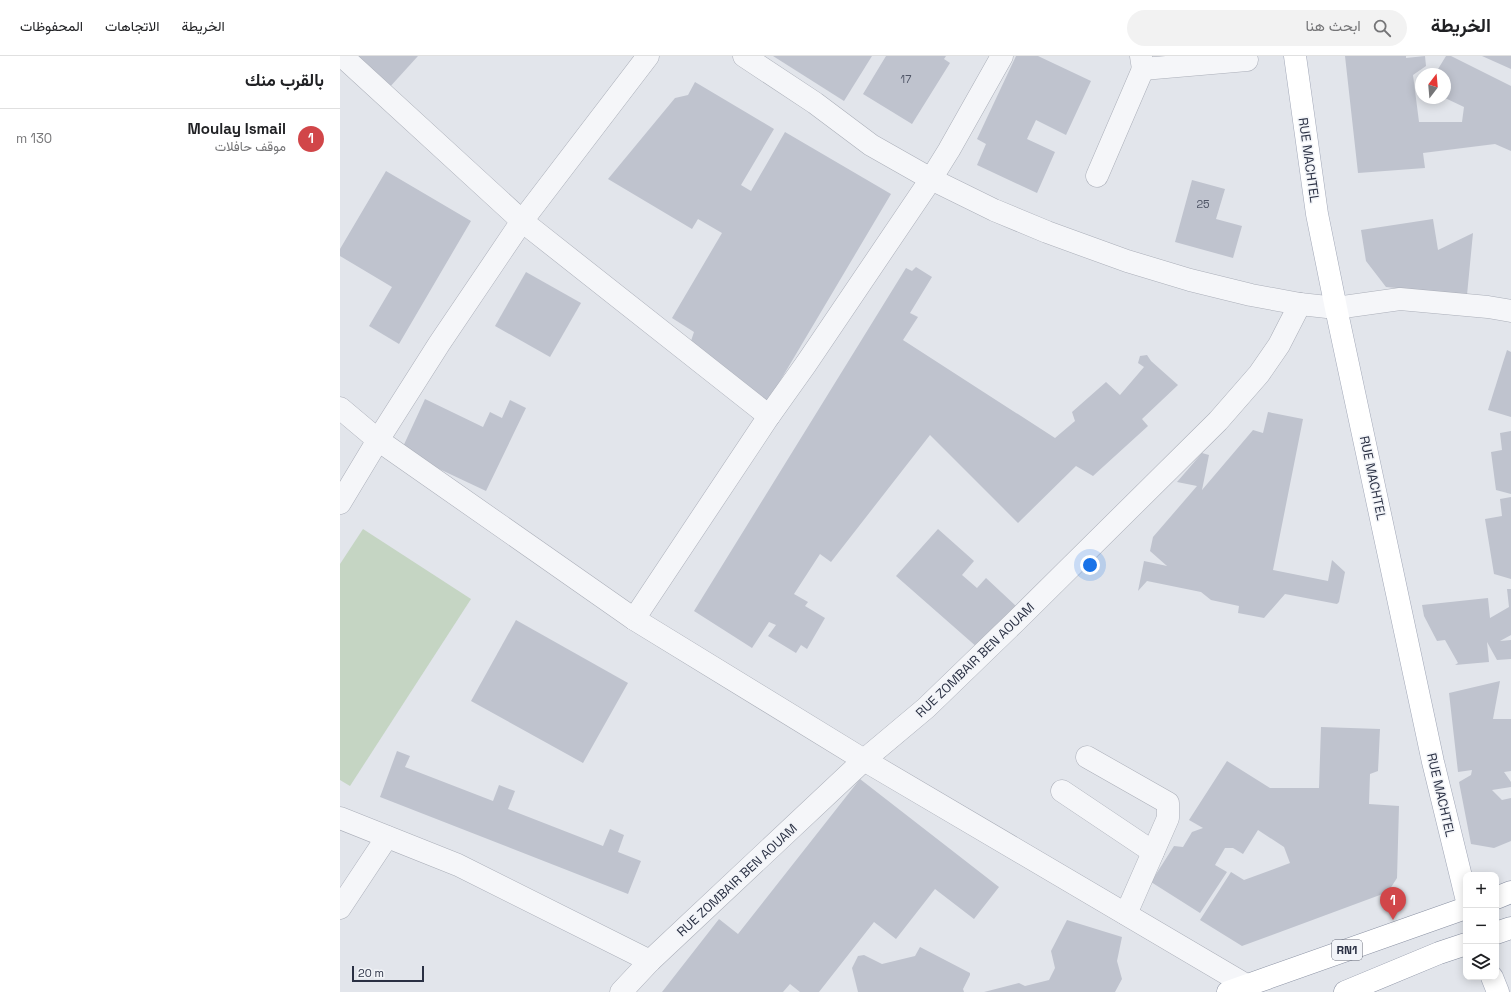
<!DOCTYPE html>
<html lang="ar">
<meta charset="utf-8">
<style>
body{margin:0;font-family:"Space Grotesk",Vazirmatn,sans-serif;background:#f2f2f2;color:#202124;direction:rtl}
.controls{position:absolute;right:12px;bottom:12px;display:grid;overflow:hidden;border-radius:8px;box-shadow:0 2px 10px #0003}
.controls button{width:36px;height:36px;display:grid;place-items:center;padding:0;border:0;border-bottom:1px solid #e0e0e0;background:#fff;color:#202124;font:20px sans-serif}
.compass{position:absolute;left:1075px;top:12px;width:36px;height:36px;border-radius:50%;background:#fff;box-shadow:0 2px 10px #0003;rotate:16deg}
.scale{position:absolute;left:12px;bottom:10px;width:72px;box-sizing:border-box;padding-left:4px;border:2px solid #2a3043;border-top:0;font-size:11px;line-height:14px;white-space:nowrap;color:#2a3043;-webkit-text-stroke:3px #f2f4f8;paint-order:stroke}
.you{position:absolute;left:750px;top:509px;width:14px;height:14px;margin:-10px;border:3px solid #fff;border-radius:50%;background:#1a73e8;box-shadow:0 0 0 6px #1a73e833}
.badge{display:grid;place-items:center;width:26px;height:26px;border-radius:50%;background:#d14649;color:#fff;font-size:13px;font-weight:700}
.pin{position:absolute;translate:-50% -33px;filter:drop-shadow(0 1px 2px #0008)}
.pin::after{content:'';position:absolute;top:21px;width:14px;height:12px;background:inherit;clip-path:polygon(0 0,100% 0,50% 100%)}
.list{margin:0;padding:0;list-style:none}
h2{display:flex;justify-content:space-between;align-items:center;height:52px;margin:0;padding:0 16px;font-size:17px}
h2 small{font-size:13px;font-weight:400;color:#757577}
.list li{display:grid;grid-template-columns:26px 1fr auto;gap:12px;align-items:center;box-sizing:border-box;height:60px;padding:0 16px;border-top:1px solid #e0e0e0}
.list b{display:block;font-size:15px;white-space:nowrap}
.list p{margin:0;font-size:13px;white-space:nowrap;color:#757577}
.list em{font-size:13px;font-style:normal;color:#757577}
.icon{flex:none;width:22px;height:22px;fill:none;stroke:currentColor;stroke-width:2;stroke-linecap:round;stroke-linejoin:round}
.map{position:relative;flex:none;width:1171px;height:936px;overflow:hidden;direction:ltr}
header{display:flex;align-items:center;gap:24px;box-sizing:border-box;height:56px;padding:0 20px;background:#fff;border-bottom:1px solid #e0e0e0}
header strong{font-size:19px}
nav{display:flex;gap:22px;margin-inline-start:auto;font-size:14px}
.search{width:280px;height:36px;background:#f2f2f2;display:flex;align-items:center;gap:10px;box-sizing:border-box;padding:0 14px;border-radius:22px;color:#757577;font-size:15px}
main{display:flex}
aside{flex:1;background:#fff}
.map>svg:first-child{display:block}
.green{fill:#c5d5c3}
.building{fill:#bfc3ce}
.lines{fill:none;stroke-linecap:round;stroke-linejoin:round}
.minor-casing{stroke:#abafb9;stroke-width:23}
.major-casing{stroke:#a1a7b7;stroke-width:23}
.highway-casing{stroke:#8990a2;stroke-width:23}
.minor{stroke:#f5f6f9;stroke-width:22}
.major{stroke:#fff;stroke-width:22}
.highway{stroke:#fff;stroke-width:22}
.labels{text-anchor:middle;dominant-baseline:central;stroke-width:3;stroke-linejoin:round;paint-order:stroke}
.number-label{font-size:11px;fill:#4f5566}
.shield{fill:#f2f4f8;stroke:#666b79;stroke-width:1}
.shield-label{font-size:12px;font-weight:bold;fill:#2a3043}
.street-label{font-size:13px;fill:#2a3043;stroke:#f2f4f8}
</style>
<header>
<strong>الخريطة</strong>
<div class="search"><svg class="icon" aria-label="search" viewBox="0 0 24 24"><circle cx="10" cy="10" r="6"/><path d="M15 15l6 6"/></svg>ابحث هنا</div>
<nav><a>الخريطة</a><a>الاتجاهات</a><a>المحفوظات</a></nav>
</header>
<main>
<div class="map">
<svg width="1171" height="936" viewBox="0 0 1171 936">
<rect width="100%" height="100%" fill="#e2e5eb"/>
<polygon class="green" points="23,473 131,543 10,730 0,724 0,508"/>
<g class="building">
<polygon points="11,0 78,0 48,33"/>
<polygon points="433,0 532,0 504,45"/>
<polygon points="546,0 606,0 604,3 610,7 572,68 523,38"/>
<polygon points="676,0 698,0 751,25 726,79 696,64 687,83 715,96 697,137 637,109 646,88 637,83"/>
<polygon points="1005,0 1066,0 1066,2 1085,0 1086,10 1073,19 1079,66 1122,66 1124,51 1105,42 1105,18 1095,18 1106,0 1111,0 1171,30 1171,95 1155,88 1083,97 1085,112 1018,117"/>
<polygon points="1142,0 1171,0 1171,13"/>
<polygon points="355,26 434,73 401,129 411,135 445,76 551,138 427,347 349,291 354,276 332,262 382,177 358,163 352,173 268,123 335,42 348,39"/>
<polygon points="46,115 131,165 59,288 29,270 52,231 0,200 0,193"/>
<polygon points="852,124 885,133 876,163 902,170 893,202 835,186"/>
<polygon points="1093,163 1098,194 1133,177 1127,239 1046,231 1026,205 1021,174"/>
<polygon points="576,211 592,221 570,257 578,261 563,284 715,382 735,365 732,356 766,326 780,339 804,311 798,307 800,300 807,299 811,305 838,329 802,363 808,370 753,420 736,410 678,467 590,379 491,506 480,498 454,538 468,546 465,550 485,562 467,593 461,589 456,597 428,580 436,569 429,566 412,592 354,555 566,212 572,215"/>
<polygon points="186,216 241,247 210,301 155,270"/>
<polygon points="1167,294 1171,296 1171,361 1148,354"/>
<polygon points="85,343 143,371 150,356 162,362 170,344 186,352 146,435 61,395"/>
<polygon points="928,356 963,363 933,514 988,525 992,504 1005,516 999,546 997,548 945,538 924,562 898,557 899,550 871,544 861,536 807,525 798,535 804,505 827,510 810,495 813,481 857,430 837,426 862,397 869,399 862,434 913,374 923,377"/>
<polygon points="1171,375 1171,438 1156,434 1151,396 1162,394 1160,377"/>
<polygon points="1171,441 1171,523 1154,518 1145,463 1162,460 1160,443"/>
<polygon points="598,473 634,505 622,519 637,532 646,522 676,550 638,592 556,520"/>
<polygon points="1167,533 1171,533 1171,579 1160,585 1171,584 1171,603 1157,604 1147,586 1149,606 1115,609 1118,607 1105,584 1097,585 1084,560 1082,549 1148,542 1150,562 1169,551"/>
<polygon points="176,564 288,627 243,707 131,645"/>
<polygon points="1160,625 1153,663 1171,663 1171,715 1164,716 1171,726 1171,731 1152,734 1162,744 1171,742 1171,785 1154,792 1131,788 1119,726 1131,719 1132,714 1118,716 1109,637"/>
<polygon points="981,671 1040,673 1038,715 1030,718 1029,748 1059,750 1057,822 1048,836 902,890 860,864 891,816 904,824 950,807 944,791 918,774 903,798 893,792 885,792 875,809 887,816 860,857 811,826 834,790 843,791 852,776 863,772 849,764 887,705 930,732 979,732"/>
<polygon points="57,695 70,700 65,711 153,745 159,729 175,735 168,753 263,790 270,773 284,779 278,796 301,805 288,838 40,741"/>
<polygon points="520,723 659,831 634,863 595,833 556,883 534,866 479,936 460,936 450,928 443,936 322,936 379,863 398,878"/>
<polygon points="727,864 782,881 777,905 782,923 775,936 644,936 679,927 685,930 709,924 715,912 711,895"/>
<polygon points="580,891 630,917 630,919 623,933 624,936 518,936 512,912 518,900 524,899 542,908 575,900"/>
</g>
<g class="lines">
<defs>
<g id="minor">
<polyline points="2,0 182,165 429,360"/>
<polyline points="404,0 475,47 531,89 591,123 654,154 707,176 787,205 850,224 911,239 960,248 996,252 1060,243 1148,251 1171,255"/>
<polyline points="801,0 803,13 907,4"/>
<polyline points="757,120 803,13"/>
<polyline points="0,352 38,384 294,563 524,704 906,929"/>
<polyline points="0,447 38,384 99,288 182,165 308,0"/>
<polyline points="294,563 429,360 466,308 591,123 609,94 662,0"/>
<polyline points="747,701 828,747 828,762 786,858"/>
<polyline points="722,735 813,796"/>
<polyline points="0,762 118,809 310,905"/>
<polyline points="0,852 47,781"/>
<polyline points="281,936 310,905 524,704 586,652 675,566 878,365 919,318 939,289 960,248"/>
</g>
<g id="major">
<polyline points="955,0 977,158 996,252 1093,706 1126,841"/>
<polyline points="1152,921 1158,936"/>
</g>
<g id="highway">
<polyline points="1156,842 1171,836"/>
<polyline points="1156,877 1171,872"/>
<polyline points="888,936 1126,852"/>
<polyline points="1005,936 1099,897 1126,888"/>
</g>
</defs>
<use href="#minor" class="minor-casing"/>
<use href="#major" class="major-casing"/>
<use href="#highway" class="highway-casing"/>
<use href="#minor" class="minor"/>
<use href="#major" class="major"/>
<use href="#highway" class="highway"/>
</g>
<g class="labels">
<g class="number-label">
<text x="566" y="23">17</text>
<text x="863" y="148">25</text>
</g>
<rect class="shield" x="992" y="884" width="30" height="20" rx="3"/>
<g class="shield-label">
<text x="1007" y="894">RN1</text>
</g>
<g class="street-label">
<text transform="translate(969 104) rotate(82)">RUE MACHTEL</text>
<text transform="translate(1033 422) rotate(78)">RUE MACHTEL</text>
<text transform="translate(635 604) rotate(-44)">RUE ZOMBAIR BEN AOUAM</text>
<text transform="translate(1101 739) rotate(77)">RUE MACHTEL</text>
<text transform="translate(397 824) rotate(-43)">RUE ZOMBAIR BEN AOUAM</text>
</g>
</g>
</svg>
<div class="controls">
<button>+</button>
<button>−</button>
<button><svg class="icon" aria-label="layers" viewBox="0 0 24 24"><path d="M12 4l9 5-9 5-9-5zM3 14l9 5 9-5"/></svg></button>
</div>
<svg class="compass" viewBox="-18 -18 36 36"><path d="M0-13l5 13h-10z" fill="#e53935"/><path d="M0 13l5-13h-10z" fill="#757577"/></svg>
<div class="scale">20 m</div>
<div class="you"></div>
<div class="pin badge" style="left:1053px;top:864px">1</div>
</div>
<aside>
<h2>بالقرب منك<small></small></h2>
<ul class="list">
<li><span class="badge">1</span><div><b>Moulay Ismail</b><p>موقف حافلات</p></div><em>130 m</em></li>
</ul>
</aside>
</main>
